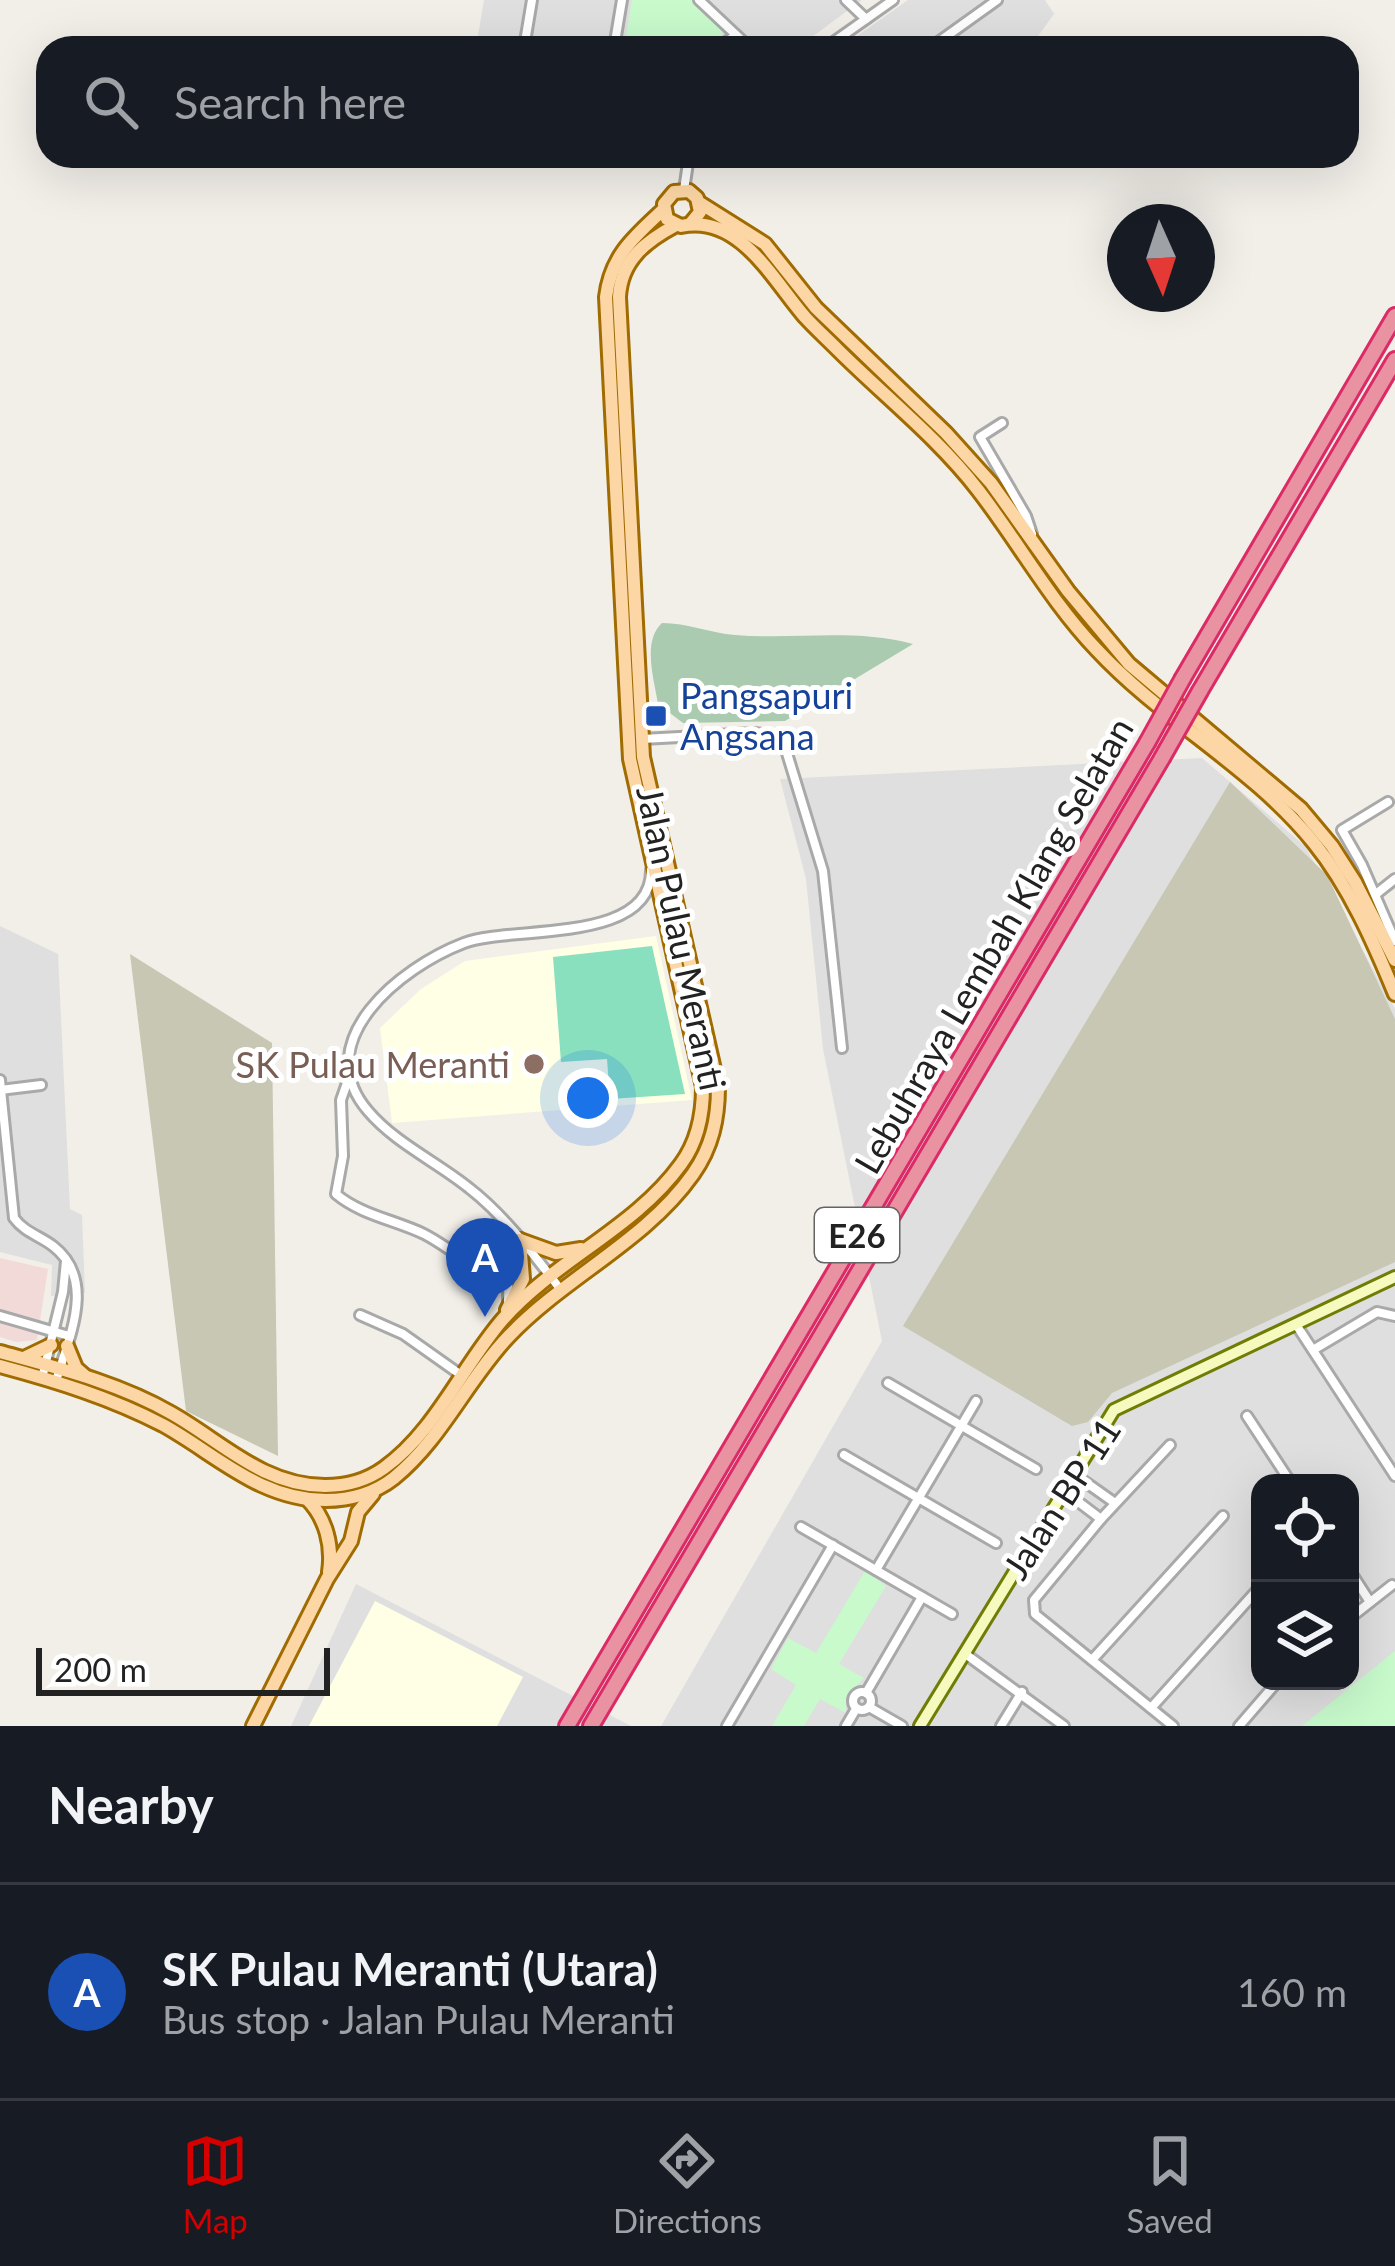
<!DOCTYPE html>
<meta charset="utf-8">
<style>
body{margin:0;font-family:Lato,sans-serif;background:#242831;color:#f1f3f6}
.controls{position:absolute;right:36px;bottom:36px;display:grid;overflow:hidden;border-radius:24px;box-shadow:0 12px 48px #0002}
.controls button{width:108px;height:108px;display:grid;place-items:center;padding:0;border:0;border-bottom:3px solid #363941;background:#171b24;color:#f1f3f6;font:60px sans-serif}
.compass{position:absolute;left:1107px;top:204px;width:108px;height:108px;border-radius:50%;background:#171b24;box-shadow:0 12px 48px #0002;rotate:177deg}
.scale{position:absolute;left:36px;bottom:30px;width:294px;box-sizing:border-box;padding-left:12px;border:6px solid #222;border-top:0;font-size:33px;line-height:42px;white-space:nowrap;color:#222;-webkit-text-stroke:9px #fff;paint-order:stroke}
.you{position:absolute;left:588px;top:1098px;width:42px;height:42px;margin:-30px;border:9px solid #fff;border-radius:50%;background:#1a73e8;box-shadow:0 0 0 18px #1a73e833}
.badge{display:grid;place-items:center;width:78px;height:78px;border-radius:50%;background:#d40000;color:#fff;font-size:39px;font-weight:700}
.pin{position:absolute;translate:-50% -99px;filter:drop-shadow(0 3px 6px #0008)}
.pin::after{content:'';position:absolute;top:63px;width:42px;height:36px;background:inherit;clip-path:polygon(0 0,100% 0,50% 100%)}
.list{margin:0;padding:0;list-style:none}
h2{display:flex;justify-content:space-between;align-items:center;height:156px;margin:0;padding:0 48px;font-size:51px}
h2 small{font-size:39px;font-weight:400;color:#9ea1a6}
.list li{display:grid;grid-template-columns:78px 1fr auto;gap:36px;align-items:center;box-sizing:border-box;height:216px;padding:0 48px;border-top:3px solid #363941}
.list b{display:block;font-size:45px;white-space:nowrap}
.list p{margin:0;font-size:39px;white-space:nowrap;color:#9ea1a6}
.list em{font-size:39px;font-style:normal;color:#9ea1a6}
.icon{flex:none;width:66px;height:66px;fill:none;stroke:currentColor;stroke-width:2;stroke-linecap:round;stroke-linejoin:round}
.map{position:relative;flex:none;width:1395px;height:1726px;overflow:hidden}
.search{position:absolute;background:#171b24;box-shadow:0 12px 48px #0002;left:36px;right:36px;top:36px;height:132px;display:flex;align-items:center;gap:30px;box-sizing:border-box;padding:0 42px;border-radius:36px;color:#9ea1a6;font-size:45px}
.sheet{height:372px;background:#171b24}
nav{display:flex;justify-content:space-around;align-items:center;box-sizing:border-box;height:168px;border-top:3px solid #363941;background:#171b24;font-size:33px;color:#9ea1a6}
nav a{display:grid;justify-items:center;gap:6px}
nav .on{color:#d40000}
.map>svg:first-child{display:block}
.residential{fill:#e0dfdf;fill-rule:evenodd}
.commercial{fill:#f2dad9}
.education{fill:#ffffe5}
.construction{fill:#c7c7b4}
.cemetery{fill:#aacbaf}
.park{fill:#c8facc}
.pitch{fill:#88e0be}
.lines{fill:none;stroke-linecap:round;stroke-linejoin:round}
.street-casing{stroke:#a9a9a9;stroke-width:14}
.secondary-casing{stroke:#707d05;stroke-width:16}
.primary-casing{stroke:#a06b00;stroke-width:18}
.highway-casing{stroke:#dc2a67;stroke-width:20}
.street{stroke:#fff;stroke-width:8}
.secondary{stroke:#f7fabf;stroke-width:10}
.primary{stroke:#fcd6a4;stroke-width:12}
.highway{stroke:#e892a2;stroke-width:14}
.highway-bridge-casing{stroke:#dc2a67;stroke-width:20;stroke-linecap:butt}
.highway-bridge{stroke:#e892a2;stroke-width:14}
.transit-dot{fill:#1a4fb4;stroke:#fff;stroke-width:4.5}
.education-dot{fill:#8d6e63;stroke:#fff;stroke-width:4.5}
.labels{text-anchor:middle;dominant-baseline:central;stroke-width:10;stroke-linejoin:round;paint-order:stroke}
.shield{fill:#fff;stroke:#646464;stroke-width:3}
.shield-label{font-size:33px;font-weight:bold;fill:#222}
.transit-label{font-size:36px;fill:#164399;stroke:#fff;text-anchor:start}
.street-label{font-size:36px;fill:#222;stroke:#fff}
.education-label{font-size:36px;fill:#785e54;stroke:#fff;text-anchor:end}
</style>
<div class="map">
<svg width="1395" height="1726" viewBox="0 0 1395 1726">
<rect width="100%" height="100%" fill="#f2efe9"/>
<g class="residential">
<polygon points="484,0 862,0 797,48 476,48"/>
<polygon points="908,0 1045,0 1054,14 1033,43 1024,48 840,48"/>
<path d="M 1202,758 L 1305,846 L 1395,1009 L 1395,1726 L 661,1726 L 882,1341 L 823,1049 L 806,879 L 780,779 ZM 1260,1483 L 1350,1483 L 1350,1681 L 1260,1681 Z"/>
<polygon points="0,926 58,954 70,1209 82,1215 85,1293 51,1296 52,1265 0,1252"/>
<polygon points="356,1584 631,1726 291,1726"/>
</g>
<polygon class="commercial" points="0,1258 48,1269 37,1340 16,1342 0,1337"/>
<g class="education">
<polygon points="656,936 692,1100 392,1123 380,1028 421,989 465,961"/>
<polygon points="375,1601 523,1677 497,1726 309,1726"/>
</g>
<g class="construction">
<polygon points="1230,782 1327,875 1395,1019 1395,1262 1112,1393 1088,1422 1072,1426 903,1326"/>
<polygon points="130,954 272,1043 278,1456 186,1411"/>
</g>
<path class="cemetery" d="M 662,623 C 687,623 710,633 735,635 C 796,640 852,628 913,644 L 785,721 L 683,723 L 658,704 C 654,679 642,641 662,623 Z"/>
<g class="park">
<polygon points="632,0 693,0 722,27 722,38 709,48 624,48"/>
<polygon points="865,1571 886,1586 839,1664 864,1678 846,1698 846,1713 820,1699 804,1726 772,1726 796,1685 771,1669 788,1638 816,1653"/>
<polygon points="1395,1651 1395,1726 1302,1726"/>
</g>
<polygon class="pitch" points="652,946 685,1094 610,1099 607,1059 561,1062 553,957"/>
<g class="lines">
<defs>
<g id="street">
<polyline points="699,0 750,48"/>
<polyline points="846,0 866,19"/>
<polyline points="524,48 532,0"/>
<polyline points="614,48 622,0"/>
<polyline points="718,48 736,35"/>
<polyline points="825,48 893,0"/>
<polyline points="930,48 997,0"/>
<polyline points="684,190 689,156"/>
<polyline points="1002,423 980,437 1026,516 1032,534"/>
<polyline points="642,739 755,733 770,735 786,750 823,871 842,1048"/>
<polyline points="1388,802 1342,830 1362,865 1395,941"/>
<polyline points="1376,894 1395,879"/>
<path d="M 0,1080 L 14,1218 C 24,1232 40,1236 53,1246 C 97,1280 69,1337 56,1381"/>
<path d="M 348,1080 L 341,1100 L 343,1156 L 336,1194 C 361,1215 395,1220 424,1234 C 452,1248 476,1275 510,1273"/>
<polyline points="0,1090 41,1085"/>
<path d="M 561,1290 C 534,1255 504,1215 469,1188 C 437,1162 395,1143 368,1111 C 308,1041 401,967 464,943 C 511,925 652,945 651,870"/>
<polyline points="508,1301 510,1232"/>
<polyline points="360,1315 403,1334 461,1375"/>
<polyline points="0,1316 69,1336"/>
<polyline points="1297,1326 1395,1476"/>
<polyline points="1313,1350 1377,1312 1395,1316"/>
<polyline points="42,1378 63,1292 66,1261"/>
<polyline points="888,1383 1036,1469"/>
<polyline points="1247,1416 1291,1483"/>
<polyline points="1170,1445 1101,1519 1034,1600 1035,1614 1173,1726"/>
<polyline points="844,1455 996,1543"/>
<polyline points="1074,1474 1115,1503"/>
<polyline points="1064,1491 1101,1519"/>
<polyline points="801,1527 952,1614"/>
<polyline points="876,1570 976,1401"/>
<polyline points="1350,1571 1370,1602"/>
<polyline points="1350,1618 1392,1585"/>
<polyline points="964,1653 1064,1726"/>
<polyline points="1092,1660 1223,1516"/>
<circle cx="862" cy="1701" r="9"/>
<polyline points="866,1693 922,1597"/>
<polyline points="869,1707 902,1726"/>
<polyline points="1151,1708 1260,1587"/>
<polyline points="727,1726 833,1545"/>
<polyline points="846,1726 856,1709"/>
<polyline points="1001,1726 1022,1692"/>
<polyline points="1239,1726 1278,1681"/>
</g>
<polyline id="secondary" points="920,1726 1114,1410 1395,1277"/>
<g id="primary">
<polyline points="700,203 765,244 816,308 946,433 991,483 1068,591 1129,664 1301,809 1332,846 1355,882 1395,960"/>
<path d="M 691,223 L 700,212 L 697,198 L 689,191 L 674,192 L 664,204 L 667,219 L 681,226 C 739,213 773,280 805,317 C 815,328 826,338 837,349 C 884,396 937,437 978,490 C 1019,543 1051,602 1097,650 C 1163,721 1253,767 1314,843 C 1349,886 1374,943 1395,994"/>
<polyline points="520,1240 556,1253 581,1249"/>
<polyline points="507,1310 523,1279 520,1240"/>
<polyline points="67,1346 76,1368 84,1375"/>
<path d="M 0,1352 C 58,1368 119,1383 171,1413 C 221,1441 263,1486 325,1486 C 347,1486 366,1481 384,1468 C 435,1432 463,1365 503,1319 C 555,1260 635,1228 681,1164 C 698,1141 703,1114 703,1087 L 630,759 L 606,297 C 611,255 635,236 664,209"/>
<polyline points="26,1357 51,1345"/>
<path d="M 0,1366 C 56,1381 111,1398 163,1425 C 217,1455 260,1500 326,1500 C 350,1500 375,1493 394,1478 C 442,1439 467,1380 509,1336 C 565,1277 646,1241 693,1174 C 712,1147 718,1119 718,1087 L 643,757 L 619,297 C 621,260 646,241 676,225"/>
<path d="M 307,1499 C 326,1518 333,1546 329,1572"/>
<polyline points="253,1726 327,1579 351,1541 358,1512 373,1494"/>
</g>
<g id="highway">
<polyline points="1183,678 1395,316"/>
<polyline points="1200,691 1395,360"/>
<polyline points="567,1726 1147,743"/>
<polyline points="591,1726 1162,758"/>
</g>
</defs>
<use href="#street" class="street-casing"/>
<use href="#secondary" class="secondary-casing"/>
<use href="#primary" class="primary-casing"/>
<use href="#highway" class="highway-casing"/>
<use href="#street" class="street"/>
<use href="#secondary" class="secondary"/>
<use href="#primary" class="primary"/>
<use href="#highway" class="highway"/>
<defs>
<g id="highway-bridge">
<polyline points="1147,743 1183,678"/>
<polyline points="1162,758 1200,691"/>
</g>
</defs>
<use href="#highway-bridge" class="highway-bridge-casing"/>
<use href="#highway-bridge" class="highway-bridge"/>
</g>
<rect class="transit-dot" x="644" y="704" width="24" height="24" rx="6"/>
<circle class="education-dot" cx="534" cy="1064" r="12"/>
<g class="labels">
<rect class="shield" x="815" y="1208" width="84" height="54" rx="9"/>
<g class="shield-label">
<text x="857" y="1235">E26</text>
</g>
<g class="transit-label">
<text x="680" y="695">Pangsapuri<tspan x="680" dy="41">Angsana</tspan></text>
</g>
<g class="street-label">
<text transform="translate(682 938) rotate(78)">Jalan Pulau Meranti</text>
<text transform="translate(993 945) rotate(-60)">Lebuhraya Lembah Klang Selatan</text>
<text transform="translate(1061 1498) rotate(-57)">Jalan BP 11</text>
</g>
<g class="education-label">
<text x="510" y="1064">SK Pulau Meranti</text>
</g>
</g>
</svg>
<div class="controls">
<button><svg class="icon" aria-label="locate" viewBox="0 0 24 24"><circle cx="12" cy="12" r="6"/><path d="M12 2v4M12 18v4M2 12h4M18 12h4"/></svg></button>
<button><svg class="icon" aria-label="layers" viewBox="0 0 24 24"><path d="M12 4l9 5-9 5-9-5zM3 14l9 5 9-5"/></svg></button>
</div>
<svg class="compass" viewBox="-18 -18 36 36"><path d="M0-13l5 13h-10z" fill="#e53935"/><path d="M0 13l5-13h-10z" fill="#9ea1a6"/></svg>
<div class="scale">200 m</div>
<div class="you"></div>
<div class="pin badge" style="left:485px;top:1317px;background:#1a4fb4">A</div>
<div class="search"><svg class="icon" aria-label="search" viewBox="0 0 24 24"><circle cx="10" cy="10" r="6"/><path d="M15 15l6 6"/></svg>Search here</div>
</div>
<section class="sheet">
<h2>Nearby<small></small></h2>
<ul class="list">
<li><span class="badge" style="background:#1a4fb4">A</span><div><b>SK Pulau Meranti (Utara)</b><p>Bus stop · Jalan Pulau Meranti</p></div><em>160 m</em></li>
</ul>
</section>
<nav>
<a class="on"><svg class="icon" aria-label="map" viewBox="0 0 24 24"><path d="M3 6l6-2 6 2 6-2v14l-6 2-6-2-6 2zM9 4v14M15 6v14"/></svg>Map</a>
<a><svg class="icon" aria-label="directions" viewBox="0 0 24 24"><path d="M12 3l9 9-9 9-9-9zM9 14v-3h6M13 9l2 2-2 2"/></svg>Directions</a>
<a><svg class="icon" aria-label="saved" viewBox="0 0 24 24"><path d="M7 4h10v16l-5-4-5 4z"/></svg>Saved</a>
</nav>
